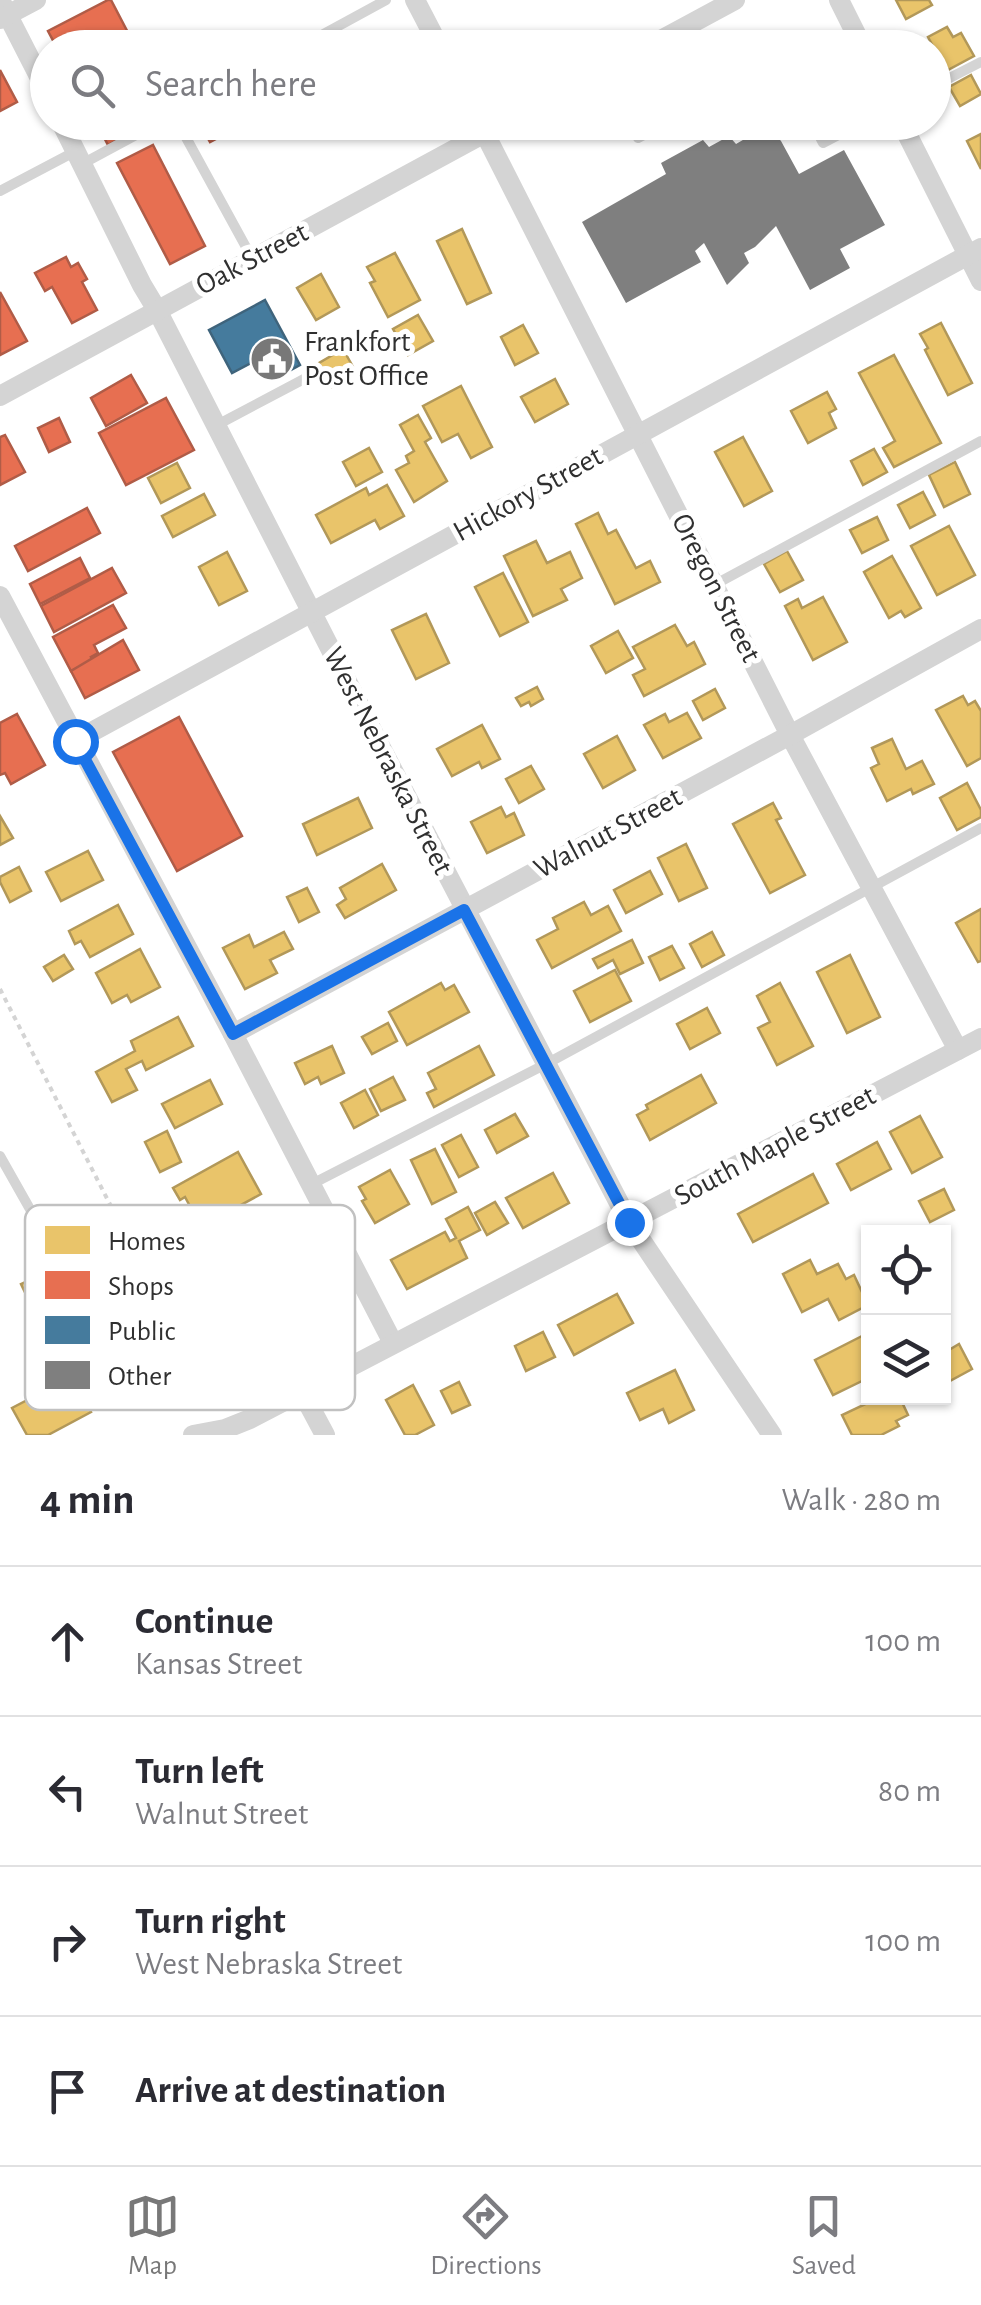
<!DOCTYPE html>
<meta charset="utf-8">
<style>
body{margin:0;font-family:"Alegreya Sans",sans-serif;background:#f7f7f7;color:#2b2b33}
.controls{position:absolute;right:30px;bottom:30px;display:grid;overflow:hidden;border-radius:0px;box-shadow:0 2px 8px #0004}
.controls button{width:90px;height:90px;display:grid;place-items:center;padding:0;border:0;border-bottom:2px solid #e1e1e2;background:#fff;color:#2b2b33;font:50px sans-serif}
.stop{position:absolute;width:30px;height:30px;margin:-22px;border:8px solid #1a73e8;border-radius:50%;background:#fff}
.stop.end{background:#1a73e8;border-color:#fff;box-shadow:0 2px 10px #0008}
.list{margin:0;padding:0;list-style:none}
h2{display:flex;justify-content:space-between;align-items:center;height:130px;margin:0;padding:0 40px;font-size:42px}
h2 small{font-size:32px;font-weight:400;color:#7c7c81}
.list li{display:grid;grid-template-columns:65px 1fr auto;gap:30px;align-items:center;box-sizing:border-box;height:150px;padding:0 40px;border-top:2px solid #e1e1e2}
.list b{display:block;font-size:38px;white-space:nowrap}
.list p{margin:0;font-size:32px;white-space:nowrap;color:#7c7c81}
.list em{font-size:32px;font-style:normal;color:#7c7c81}
.icon{flex:none;width:55px;height:55px;fill:none;stroke:currentColor;stroke-width:2;stroke-linecap:round;stroke-linejoin:round}
.map{position:relative;flex:none;width:981px;height:1435px;overflow:hidden}
.search{position:absolute;background:#fff;box-shadow:0 2px 8px #0004;left:30px;right:30px;top:30px;height:110px;display:flex;align-items:center;gap:25px;box-sizing:border-box;padding:0 35px;border-radius:55px;color:#7c7c81;font-size:38px}
.sheet{height:730px;background:#fff}
nav{display:flex;justify-content:space-around;align-items:center;box-sizing:border-box;height:140px;border-top:2px solid #e1e1e2;background:#fff;font-size:28px;color:#7c7c81}
nav a{display:grid;justify-items:center;gap:5px}
nav .on{color:#787878}
.map>svg:first-child{display:block}
.homes{fill:#e9c46a;stroke:#b29859;stroke-width:2.5}
.shops{fill:#e76f51;stroke:#b05c47;stroke-width:2.5}
.public{fill:#457b9d;stroke:#3f647c;stroke-width:2.5}
.building{fill:#7f7f7f}
.lines{fill:none;stroke-linecap:round;stroke-linejoin:round}
.path{stroke:#d4d4d4;stroke-width:4;stroke-dasharray:5 5;stroke-linecap:butt}
.service{stroke:#d4d4d4;stroke-width:10}
.minor{stroke:#d4d4d4;stroke-width:20}
.route{stroke:#1a73e8;stroke-width:12}
.labels{text-anchor:middle;dominant-baseline:central;stroke-width:10;stroke-linejoin:round;paint-order:stroke}
.street-label{font-size:30px;fill:#303030;stroke:#fff}
.poi-label{font-size:30px;fill:#303030;stroke:#fff;text-anchor:start}
.key{fill:#fff;stroke:#c1c1c1;stroke-width:2.5}
.key-label{font-size:28px;fill:#303030}
</style>
<div class="map">
<svg width="981" height="1435" viewBox="0 0 981 1435">
<rect width="100%" height="100%" fill="#fff"/>
<g class="homes">
<polygon points="896,0 929,0 932,5 906,19"/>
<polygon points="947,27 953,37 961,33 974,56 946,71 928,37"/>
<polygon points="971,75 981,94 960,106 949,87"/>
<polygon points="981,134 981,169 967,141"/>
<polygon points="462,229 491,293 467,304 437,241"/>
<polygon points="395,253 420,300 388,317 370,283 375,281 367,267"/>
<polygon points="321,274 339,307 316,320 297,288"/>
<polygon points="418,315 433,341 408,355 393,329"/>
<polygon points="941,323 972,383 948,395 925,350 928,348 920,334"/>
<polygon points="523,325 538,353 515,365 501,337"/>
<polygon points="343,349 357,374 332,387 319,363"/>
<polygon points="894,355 941,443 894,467 883,448 895,441 859,373"/>
<polygon points="555,379 568,404 535,422 521,397"/>
<polygon points="461,386 492,447 471,458 458,434 442,442 423,406"/>
<polygon points="827,392 836,409 829,413 836,428 808,443 791,411"/>
<polygon points="418,415 431,438 425,442 447,481 414,502 396,470 409,463 406,456 414,451 400,425"/>
<polygon points="743,437 772,491 744,506 715,452"/>
<polygon points="369,448 382,472 356,486 343,462"/>
<polygon points="874,449 887,472 863,485 851,461"/>
<polygon points="955,462 970,494 944,507 929,475"/>
<polygon points="177,463 190,488 161,503 148,478"/>
<polygon points="387,485 404,516 380,529 375,520 331,543 316,515 366,488 369,495"/>
<polygon points="923,492 935,515 910,528 898,505"/>
<polygon points="204,494 215,515 173,537 162,516"/>
<polygon points="598,513 608,534 616,530 636,568 650,561 660,582 615,604 576,524"/>
<polygon points="877,517 888,540 862,553 850,530"/>
<polygon points="949,526 975,575 937,595 911,546"/>
<polygon points="536,541 547,563 570,552 582,578 561,589 567,600 533,616 504,556"/>
<polygon points="787,551 803,580 780,592 764,564"/>
<polygon points="227,552 247,591 219,605 199,567"/>
<polygon points="892,556 921,608 905,617 901,611 889,618 864,572"/>
<polygon points="503,573 528,622 500,636 475,587"/>
<polygon points="823,597 847,642 813,660 785,606 798,599 802,608"/>
<polygon points="426,614 449,663 416,679 392,630"/>
<polygon points="675,625 687,646 694,642 705,664 644,696 633,675 645,669 633,647"/>
<polygon points="618,631 633,658 606,673 591,646"/>
<polygon points="537,687 543,699 531,706 529,702 521,706 516,698"/>
<polygon points="715,689 725,708 703,720 693,701"/>
<polygon points="963,696 968,705 975,701 981,711 981,758 967,766 936,710"/>
<polygon points="687,713 701,738 663,758 644,725 665,714 669,722"/>
<polygon points="482,725 500,759 482,768 479,762 452,776 437,749"/>
<polygon points="617,736 635,770 603,788 584,754"/>
<polygon points="892,739 906,769 922,761 934,784 913,794 911,789 887,801 871,768 879,764 872,748"/>
<polygon points="531,766 544,789 519,803 506,779"/>
<polygon points="967,783 981,810 981,817 957,830 940,798"/>
<polygon points="358,798 372,828 317,855 303,824"/>
<polygon points="773,803 781,818 776,820 805,875 770,893 733,824"/>
<polygon points="501,807 506,817 514,813 524,835 487,853 471,822"/>
<polygon points="0,816 13,838 0,845"/>
<polygon points="686,844 707,888 679,901 658,858"/>
<polygon points="88,851 103,880 61,901 46,872"/>
<polygon points="382,864 396,890 345,918 337,905 346,899 340,888"/>
<polygon points="19,867 31,891 10,902 0,882 0,877"/>
<polygon points="650,871 662,894 626,913 614,890"/>
<polygon points="307,888 319,912 299,922 287,897"/>
<polygon points="584,902 591,915 608,906 621,931 552,968 537,940 558,929 553,918"/>
<polygon points="118,905 133,934 90,957 81,941 75,944 69,931"/>
<polygon points="981,909 981,961 978,962 956,923"/>
<polygon points="284,932 293,949 270,960 277,973 245,989 223,948 249,935 254,947"/>
<polygon points="712,932 724,955 702,967 690,944"/>
<polygon points="632,940 643,963 620,974 613,960 598,968 593,959"/>
<polygon points="672,946 684,968 660,980 649,957"/>
<polygon points="140,949 160,987 131,1002 127,995 112,1003 96,973"/>
<polygon points="64,955 73,969 53,981 44,967"/>
<polygon points="850,955 880,1017 847,1033 817,972"/>
<polygon points="615,970 631,1001 590,1022 574,991"/>
<polygon points="441,983 445,990 454,985 469,1012 407,1045 389,1012"/>
<polygon points="780,983 813,1046 777,1065 758,1028 770,1022 757,996"/>
<polygon points="707,1008 720,1033 690,1049 677,1024"/>
<polygon points="178,1017 193,1046 146,1070 142,1061 126,1069 137,1090 112,1102 96,1072 135,1051 131,1041"/>
<polygon points="388,1023 397,1041 372,1054 362,1037"/>
<polygon points="332,1046 344,1073 321,1084 318,1077 305,1084 295,1063"/>
<polygon points="479,1046 494,1075 434,1107 427,1093 436,1089 428,1073"/>
<polygon points="701,1075 716,1103 650,1140 637,1115 648,1109 646,1105"/>
<polygon points="393,1077 405,1100 381,1111 370,1089"/>
<polygon points="210,1080 222,1104 175,1128 162,1104"/>
<polygon points="365,1090 378,1115 354,1128 341,1103"/>
<polygon points="515,1114 528,1136 497,1153 485,1130"/>
<polygon points="920,1116 942,1157 912,1173 890,1132"/>
<polygon points="167,1131 181,1162 160,1172 145,1142"/>
<polygon points="461,1135 478,1167 459,1177 442,1145"/>
<polygon points="877,1142 891,1169 851,1190 837,1164"/>
<polygon points="435,1149 456,1192 432,1204 411,1160"/>
<polygon points="238,1152 261,1194 206,1224 197,1208 192,1210 185,1197 180,1200 173,1188"/>
<polygon points="390,1170 409,1204 375,1223 362,1201 366,1199 359,1187"/>
<polygon points="553,1173 569,1203 523,1228 506,1198"/>
<polygon points="813,1174 828,1203 753,1242 738,1214"/>
<polygon points="944,1189 954,1210 930,1222 919,1201"/>
<polygon points="495,1202 508,1223 487,1235 475,1213"/>
<polygon points="468,1207 480,1230 459,1241 467,1258 407,1289 391,1260 445,1232 450,1241 456,1238 446,1219"/>
<polygon points="810,1260 817,1274 838,1264 846,1279 854,1275 868,1305 839,1320 828,1299 802,1312 783,1274"/>
<polygon points="66,1263 72,1275 61,1281 67,1293 33,1309 21,1284"/>
<polygon points="617,1294 633,1323 574,1355 558,1325"/>
<polygon points="543,1332 555,1357 526,1371 515,1346"/>
<polygon points="868,1333 868,1378 833,1395 815,1360"/>
<polygon points="959,1344 972,1369 948,1382 944,1374 944,1353"/>
<polygon points="675,1370 694,1410 669,1423 663,1409 640,1420 627,1393"/>
<polygon points="62,1382 68,1394 78,1388 91,1412 48,1435 27,1435 12,1408"/>
<polygon points="459,1382 470,1405 452,1413 441,1391"/>
<polygon points="413,1385 434,1425 415,1435 405,1435 386,1400"/>
<polygon points="878,1398 885,1398 887,1401 900,1398 908,1415 896,1421 899,1426 881,1435 852,1435 842,1415"/>
</g>
<g class="shops">
<polygon points="108,0 111,0 136,48 57,48 48,31"/>
<polygon points="0,70 17,102 0,111"/>
<polygon points="96,122 151,122 108,145"/>
<polygon points="199,122 229,122 233,130 210,142"/>
<polygon points="153,145 205,246 170,264 117,163"/>
<polygon points="66,257 71,267 78,263 87,279 82,282 97,310 72,323 52,287 45,291 35,273"/>
<polygon points="0,292 27,341 0,355"/>
<polygon points="131,375 147,403 106,426 91,398"/>
<polygon points="166,398 194,450 126,485 99,433"/>
<polygon points="59,418 70,442 49,452 38,428"/>
<polygon points="5,435 25,472 0,485 0,437"/>
<polygon points="87,508 100,533 28,571 15,546"/>
<polygon points="80,558 90,578 40,604 30,584"/>
<polygon points="112,568 126,593 54,632 41,606"/>
<polygon points="113,605 126,628 94,645 98,653 91,657 93,660 71,671 53,637"/>
<polygon points="123,640 139,670 85,698 71,671"/>
<polygon points="17,714 45,765 11,784 5,773 0,775 0,723"/>
<polygon points="179,717 242,836 177,871 113,752"/>
</g>
<polygon class="public" points="265,300 300,365 278,377 266,355 232,373 209,330"/>
<polygon class="building" points="756,122 763,122 781,141 799,174 844,150 885,225 840,249 850,268 810,290 776,226 755,247 744,253 749,263 727,285 704,243 695,251 701,262 626,303 582,222 666,174 661,163 703,140 709,147 729,136 736,144 748,137 743,130"/>
<g class="lines">
<polyline class="path" points="0,989 214,1408"/>
<g class="service">
<polyline points="298,48 386,0"/>
<polyline points="934,86 981,62"/>
<polyline points="629,122 638,138 668,122"/>
<polyline points="812,122 823,143 863,122"/>
<polyline points="183,132 252,258"/>
<polyline points="82,164 160,122"/>
<polyline points="0,191 76,151"/>
<polyline points="217,425 304,379"/>
<polyline points="714,585 981,441"/>
<polyline points="0,1156 35,1218"/>
<polyline points="312,1184 546,1064 981,828"/>
</g>
<g class="minor">
<polyline points="0,0 48,94"/>
<polyline points="415,0 440,48"/>
<polyline points="839,0 863,48"/>
<polyline points="0,19 36,0"/>
<polyline points="646,48 735,0"/>
<polyline points="61,122 142,285 157,310 378,742 629,1222 772,1435"/>
<polyline points="479,122 790,735 958,1050"/>
<polyline points="901,122 981,281"/>
<polyline points="0,396 505,122"/>
<polyline points="0,596 233,1034 393,1343"/>
<polyline points="75,741 981,248"/>
<polyline points="233,1034 790,735 981,629"/>
<polyline points="302,1392 325,1435"/>
<polyline points="193,1435 225,1429 250,1419 981,1038"/>
</g>
</g>
<g class="lines">
<polyline class="route" points="75,741 233,1034 464,910 629,1222"/>
</g>
<defs>
<symbol id="civic-disc" viewBox="-11 -11 22 22"><circle r="9.5" fill="#787878" stroke="#fff"/><path d="M-.6-6.5H3V-4.5H.6V-3L4-1V1h2V6H-6V1h2V-1L-.6-3ZM-1.2 2.5V6h2.4V2.5Z" fill="#fff"/></symbol>
</defs>
<g fill-rule="evenodd">
<use href="#civic-disc" x="247" y="334" width="50" height="50"/>
</g>
<g class="labels">
<g class="street-label">
<text transform="translate(252 259) rotate(-28)">Oak Street</text>
<text transform="translate(528 494) rotate(-29)">Hickory Street</text>
<text transform="translate(716 588) rotate(63)">Oregon Street</text>
<text transform="translate(388 761) rotate(63)">West Nebraska Street</text>
<text transform="translate(608 833) rotate(-28)">Walnut Street</text>
<text transform="translate(775 1146) rotate(-28)">South Maple Street</text>
</g>
<g class="poi-label">
<text x="304" y="342">Frankfort<tspan x="304" dy="34">Post Office</tspan></text>
</g>
</g>
<rect x="25" y="1205" width="330" height="205" rx="15" class="key"/>
<rect x="45" y="1226" width="45" height="28" fill="#e9c46a"/>
<rect x="45" y="1271" width="45" height="28" fill="#e76f51"/>
<rect x="45" y="1316" width="45" height="28" fill="#457b9d"/>
<rect x="45" y="1361" width="45" height="28" fill="#7f7f7f"/>
<g class="key-label">
<text x="108" y="1250">Homes</text>
<text x="108" y="1295">Shops</text>
<text x="108" y="1340">Public</text>
<text x="108" y="1385">Other</text>
</g>
</svg>
<div class="controls">
<button><svg class="icon" aria-label="locate" viewBox="0 0 24 24"><circle cx="12" cy="12" r="6"/><path d="M12 2v4M12 18v4M2 12h4M18 12h4"/></svg></button>
<button><svg class="icon" aria-label="layers" viewBox="0 0 24 24"><path d="M12 4l9 5-9 5-9-5zM3 14l9 5 9-5"/></svg></button>
</div>
<div class="stop" style="left:75px;top:741px"></div>
<div class="stop end" style="left:629px;top:1222px"></div>
<div class="search"><svg class="icon" aria-label="search" viewBox="0 0 24 24"><circle cx="10" cy="10" r="6"/><path d="M15 15l6 6"/></svg>Search here</div>
</div>
<section class="sheet">
<h2>4 min<small>Walk · 280 m</small></h2>
<ul class="list">
<li><svg class="icon" aria-label="ahead" viewBox="0 0 24 24"><path d="M12 20V5M6 11l6-6 6 6"/></svg><div><b>Continue</b><p>Kansas Street</p></div><em>100 m</em></li>
<li><svg class="icon" aria-label="left" viewBox="0 0 24 24"><path d="M17 20v-9H6M10 6l-5 5 5 5"/></svg><div><b>Turn left</b><p>Walnut Street</p></div><em>80 m</em></li>
<li><svg class="icon" aria-label="right" viewBox="0 0 24 24"><path d="M7 20v-9h11M14 6l5 5-5 5"/></svg><div><b>Turn right</b><p>West Nebraska Street</p></div><em>100 m</em></li>
<li><svg class="icon" aria-label="arrive" viewBox="0 0 24 24"><path d="M6 21V4h12l-3 4 3 4H6"/></svg><div><b>Arrive at destination</b></div></li>
</ul>
</section>
<nav>
<a class="on"><svg class="icon" aria-label="map" viewBox="0 0 24 24"><path d="M3 6l6-2 6 2 6-2v14l-6 2-6-2-6 2zM9 4v14M15 6v14"/></svg>Map</a>
<a><svg class="icon" aria-label="directions" viewBox="0 0 24 24"><path d="M12 3l9 9-9 9-9-9zM9 14v-3h6M13 9l2 2-2 2"/></svg>Directions</a>
<a><svg class="icon" aria-label="saved" viewBox="0 0 24 24"><path d="M7 4h10v16l-5-4-5 4z"/></svg>Saved</a>
</nav>
